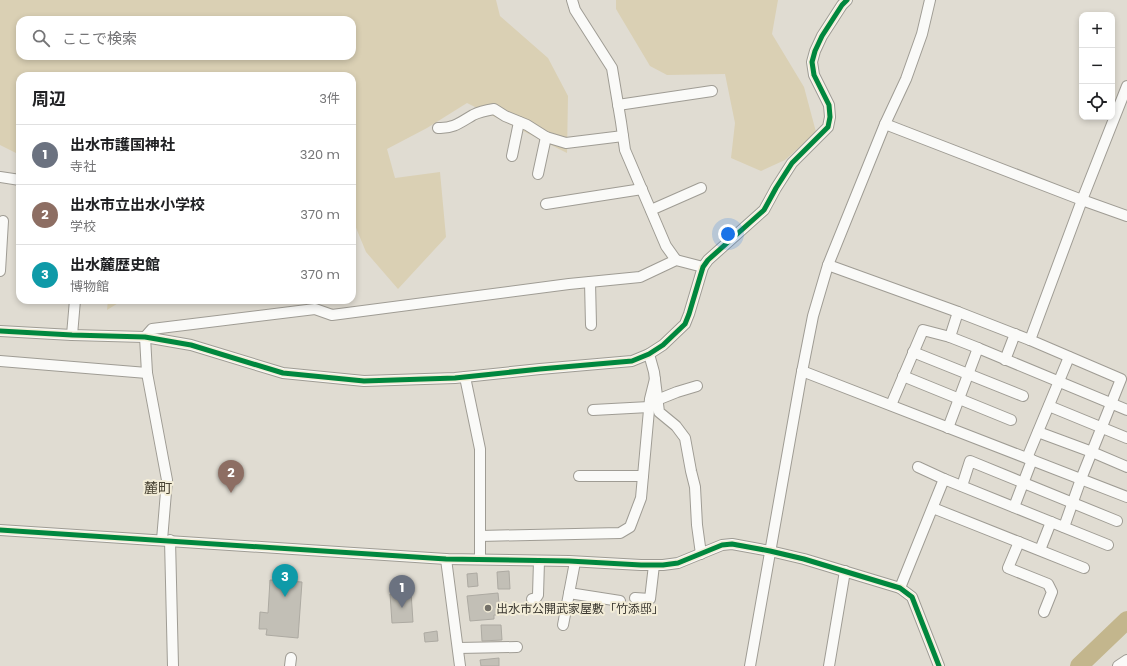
<!DOCTYPE html>
<html lang="ja">
<meta charset="utf-8">
<style>
body{margin:0;font-family:Poppins,"Noto Sans JP",sans-serif;background:#f6f6f6;color:#202124}
.controls{position:absolute;right:12px;top:12px;display:grid;overflow:hidden;border-radius:8px;box-shadow:0 2px 6px #0003}
.controls button{width:36px;height:36px;display:grid;place-items:center;padding:0;border:0;border-bottom:1px solid #e0e0e0;background:#fff;color:#202124;font:20px sans-serif}
.you{position:absolute;left:728px;top:234px;width:14px;height:14px;margin:-10px;border:3px solid #fff;border-radius:50%;background:#1a73e8;box-shadow:0 0 0 6px #1a73e833}
.badge{display:grid;place-items:center;width:26px;height:26px;border-radius:50%;background:#737068;color:#fff;font-size:13px;font-weight:700}
.pin{position:absolute;translate:-50% -33px;filter:drop-shadow(0 1px 2px #0008)}
.pin::after{content:'';position:absolute;top:21px;width:14px;height:12px;background:inherit;clip-path:polygon(0 0,100% 0,50% 100%)}
.list{margin:0;padding:0;list-style:none}
h2{display:flex;justify-content:space-between;align-items:center;height:52px;margin:0;padding:0 16px;font-size:17px}
h2 small{font-size:13px;font-weight:400;color:#757577}
.list li{display:grid;grid-template-columns:26px 1fr auto;gap:12px;align-items:center;box-sizing:border-box;height:60px;padding:0 16px;border-top:1px solid #e0e0e0}
.list b{display:block;font-size:15px;white-space:nowrap}
.list p{margin:0;font-size:13px;white-space:nowrap;color:#757577}
.list em{font-size:13px;font-style:normal;color:#757577}
.icon{flex:none;width:22px;height:22px;fill:none;stroke:currentColor;stroke-width:2;stroke-linecap:round;stroke-linejoin:round}
.map{position:relative;flex:none;width:1127px;height:666px;overflow:hidden}
.search{position:absolute;background:#fff;box-shadow:0 2px 6px #0003;left:16px;top:16px;width:340px;height:44px;display:flex;align-items:center;gap:10px;box-sizing:border-box;padding:0 14px;border-radius:12px;color:#757577;font-size:15px}
.panel{position:absolute;background:#fff;box-shadow:0 2px 6px #0003;left:16px;top:72px;width:340px;height:232px;border-radius:12px}
.map>svg:first-child{display:block}
.green{fill:#dad0b4;fill-rule:evenodd}
.lines{fill:none;stroke-linecap:round;stroke-linejoin:round}
.river{stroke:#c3b68d;stroke-width:18}
.building{fill:#c2bfb6;stroke:#adaaa2}
.minor-casing{stroke:#9f9c94;stroke-width:12}
.minor{stroke:#fafaf8;stroke-width:10}
.cycleway-casing{stroke:#f3edd8;stroke-width:8}
.cycleway{stroke:#00873e;stroke-width:5}
.poi-dot{fill:#737068;stroke:#f3edd8;stroke-width:1.5}
.labels{text-anchor:middle;dominant-baseline:central;stroke-width:4;stroke-linejoin:round;paint-order:stroke}
.poi-label{font-size:12px;fill:#39362f;stroke:#f3edd8;text-anchor:start}
.quarter-label{font-size:14px;fill:#484232;stroke:#f3edd8}
</style>
<div class="map">
<svg width="1127" height="666" viewBox="0 0 1127 666">
<rect width="100%" height="100%" fill="#e0dcd2"/>
<g class="green">
<path d="M 0,0 L 496,0 L 500,16 L 548,58 L 568,96 L 567,153 L 467,103 L 427,128 L 387,149 L 395,178 L 440,172 L 446,237 L 398,289 L 366,252 L 352,218 L 352,76 L 20,76 L 20,155 L 0,145 ZM 20,20 L 352,20 L 352,56 L 20,56 Z"/>
<polygon points="616,0 778,0 772,34 804,87 816,132 785,160 761,171 731,158 735,123 725,74 667,75 650,66 616,9"/>
<polygon points="108,300 123,300 107,310"/>
</g>
<g class="lines">
<polyline class="river" points="1079,666 1127,620"/>
</g>
<g class="building">
<polygon points="509,571 510,589 498,589 497,572"/>
<polygon points="477,573 478,586 468,587 467,574"/>
<polygon points="270,580 302,582 298,638 266,635 267,629 259,629 260,612 268,613"/>
<polygon points="411,592 413,622 392,623 390,594"/>
<polygon points="498,593 499,603 507,602 508,614 494,615 494,619 470,621 467,596"/>
<polygon points="481,625 501,625 502,640 482,641"/>
<polygon points="437,631 438,641 425,642 424,633"/>
<polygon points="499,658 499,666 481,666 480,660"/>
</g>
<g class="lines">
<defs>
<g id="minor">
<polyline points="572,0 575,10 612,68 621,122 625,150 666,246 676,260"/>
<polyline points="618,105 712,91"/>
<polyline points="885,124 1082,200 1127,216"/>
<path d="M 438,128 C 453,129 461,122 473,115 C 479,112 488,110 494,109 L 505,116 L 527,125 L 546,137 L 566,143 L 623,136"/>
<polyline points="512,156 519,122"/>
<polyline points="538,174 546,137"/>
<polyline points="0,177 20,180"/>
<polyline points="546,204 642,189"/>
<polyline points="651,210 701,188"/>
<polyline points="828,265 958,312 1030,340 1082,200 1127,86"/>
<polyline points="0,271 3,221"/>
<polyline points="590,282 591,325"/>
<polyline points="958,312 950,337 978,348"/>
<polyline points="0,331 72,335 145,337 191,345 283,373 364,381 455,378 540,369 632,361 649,354 663,345 685,324 689,314 700,277 703,267 708,260 764,210 776,188 792,163 828,127 830,117 829,105 814,75 812,62 815,51 822,36 842,5 847,0"/>
<polyline points="72,335 75,300"/>
<polyline points="1030,340 1121,379 1081,479 1064,527"/>
<polyline points="913,352 1023,396"/>
<polyline points="649,354 654,372 659,412 676,426 685,438 691,471 695,487 697,525 701,554"/>
<polyline points="1005,360 1015,334"/>
<polyline points="0,361 147,373"/>
<polyline points="802,371 1127,497"/>
<polyline points="903,376 1011,420"/>
<polyline points="465,377 480,449 480,559"/>
<polyline points="657,400 677,392 697,386"/>
<polyline points="891,405 923,330 950,337"/>
<polyline points="1049,406 1127,438"/>
<polyline points="593,410 649,407"/>
<polyline points="948,428 978,348 1127,410"/>
<polyline points="1038,432 1092,452 1127,467"/>
<polyline points="1027,458 1069,357"/>
<polyline points="918,467 944,479"/>
<polyline points="579,476 643,476"/>
<polyline points="962,486 970,461 1117,521"/>
<polyline points="1014,507 1032,460"/>
<polyline points="933,508 1084,568"/>
<polyline points="0,530 446,559 569,561 641,565 663,565 678,563 722,545 732,544 770,551 804,559 900,588 912,597 939,666"/>
<polyline points="480,536 620,533 630,527 641,498 650,399 655,379"/>
<polyline points="162,540 167,480 147,373 145,337 152,329 315,309 332,315 569,284 640,277 676,260 703,267"/>
<polyline points="170,540 173,666"/>
<polyline points="1019,542 1008,568 1048,584 1052,592 1044,612"/>
<polyline points="1040,550 1051,522"/>
<polyline points="446,559 460,666"/>
<polyline points="900,588 944,479 1108,545"/>
<polyline points="569,593 620,601"/>
<polyline points="635,598 650,599 654,565"/>
<polyline points="532,599 536,598 538,595 539,561"/>
<polyline points="563,625 575,562"/>
<polyline points="458,648 517,647"/>
<polyline points="290,666 291,658"/>
<polyline points="750,666 801,377 813,316 828,265 885,124 906,79 922,34 930,0"/>
<polyline points="829,666 845,571"/>
<polyline points="1118,666 1127,660"/>
</g>
</defs>
<use href="#minor" class="minor-casing"/>
<use href="#minor" class="minor"/>
<defs>
<g id="cycleway">
<polyline points="0,331 72,335 145,337 191,345 283,373 364,381 455,378 540,369 632,361 649,354 663,345 685,324 689,314 700,277 703,267 708,260 764,210 776,188 792,163 828,127 830,117 829,105 814,75 812,62 815,51 822,36 842,5 847,0"/>
<polyline points="0,530 446,559 569,561 641,565 663,565 678,563 722,545 732,544 770,551 804,559 900,588 912,597 939,666"/>
</g>
</defs>
<use href="#cycleway" class="cycleway-casing"/>
<use href="#cycleway" class="cycleway"/>
</g>
<circle class="poi-dot" cx="488" cy="608" r="4"/>
<g class="labels">
<g class="poi-label">
<text x="496" y="608">出水市公開武家屋敷「竹添邸」</text>
</g>
<g class="quarter-label">
<text x="158" y="488">麓町</text>
</g>
</g>
</svg>
<div class="controls">
<button>+</button>
<button>−</button>
<button><svg class="icon" aria-label="locate" viewBox="0 0 24 24"><circle cx="12" cy="12" r="6"/><path d="M12 2v4M12 18v4M2 12h4M18 12h4"/></svg></button>
</div>
<div class="you"></div>
<div class="pin badge" style="left:402px;top:608px;background:#6b7280">1</div>
<div class="pin badge" style="left:231px;top:493px;background:#8d6e63">2</div>
<div class="pin badge" style="left:285px;top:597px;background:#0f9aa8">3</div>
<div class="search"><svg class="icon" aria-label="search" viewBox="0 0 24 24"><circle cx="10" cy="10" r="6"/><path d="M15 15l6 6"/></svg>ここで検索</div>
<section class="panel">
<h2>周辺<small>3件</small></h2>
<ul class="list">
<li><span class="badge" style="background:#6b7280">1</span><div><b>出水市護国神社</b><p>寺社</p></div><em>320 m</em></li>
<li><span class="badge" style="background:#8d6e63">2</span><div><b>出水市立出水小学校</b><p>学校</p></div><em>370 m</em></li>
<li><span class="badge" style="background:#0f9aa8">3</span><div><b>出水麓歴史館</b><p>博物館</p></div><em>370 m</em></li>
</ul>
</section>
</div>
